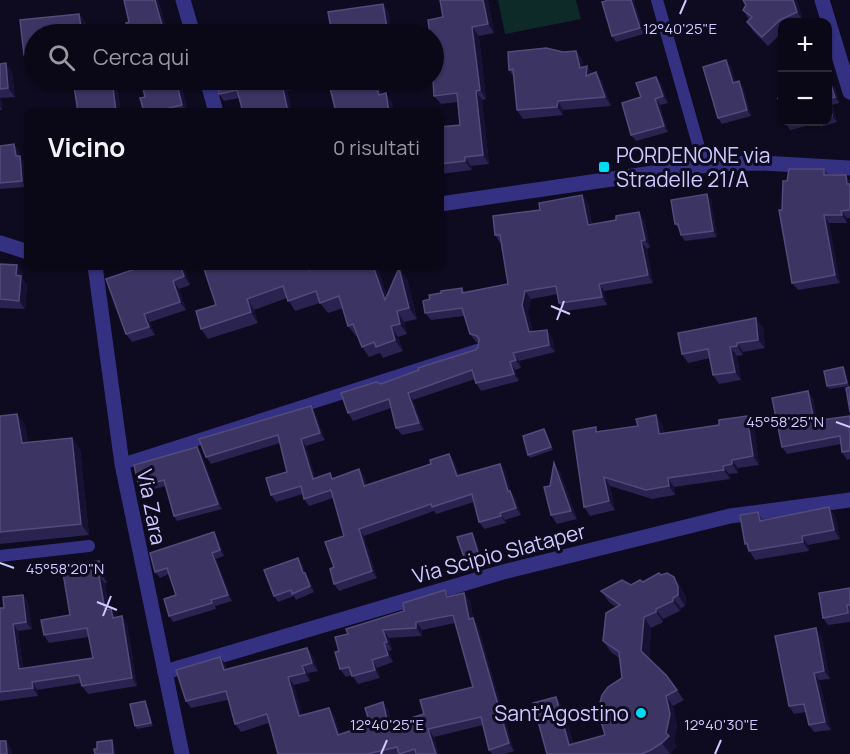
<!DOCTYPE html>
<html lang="it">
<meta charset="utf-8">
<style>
body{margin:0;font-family:Manrope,sans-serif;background:#131120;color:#f1f3f6}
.controls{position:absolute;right:18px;top:18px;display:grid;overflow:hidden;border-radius:12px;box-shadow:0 2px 4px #0004}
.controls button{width:54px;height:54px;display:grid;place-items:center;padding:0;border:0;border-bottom:2px solid #2a2936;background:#0a0817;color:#f1f3f6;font:30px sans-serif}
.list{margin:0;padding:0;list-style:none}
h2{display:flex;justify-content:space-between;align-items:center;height:78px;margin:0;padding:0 24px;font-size:26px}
h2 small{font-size:20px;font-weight:400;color:#999aa1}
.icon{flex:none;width:33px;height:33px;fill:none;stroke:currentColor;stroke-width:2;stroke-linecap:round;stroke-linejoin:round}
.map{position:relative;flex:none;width:850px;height:754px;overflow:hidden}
.search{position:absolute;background:#0a0817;box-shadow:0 2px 4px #0004;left:24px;top:24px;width:420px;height:66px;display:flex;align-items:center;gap:15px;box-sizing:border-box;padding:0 21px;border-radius:33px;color:#999aa1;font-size:22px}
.panel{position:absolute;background:#0a0817;box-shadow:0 2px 4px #0004;left:24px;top:108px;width:420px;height:162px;border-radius:12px}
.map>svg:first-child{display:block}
.green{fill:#0d2928}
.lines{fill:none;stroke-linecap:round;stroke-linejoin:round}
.lane{stroke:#343182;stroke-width:12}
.street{stroke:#343182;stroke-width:15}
.wall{fill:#2a224f}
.shaded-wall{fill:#181134}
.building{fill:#3c3462;stroke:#534b7b;stroke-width:1.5}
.ticks{fill:none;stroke:#cec9ff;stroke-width:2}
.poi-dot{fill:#00ddf4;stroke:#0e0a1f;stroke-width:2}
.labels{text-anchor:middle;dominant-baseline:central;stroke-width:6;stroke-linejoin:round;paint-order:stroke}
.poi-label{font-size:21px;fill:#cec9ff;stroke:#0e0a1f;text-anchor:start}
.street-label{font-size:21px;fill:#cec9ff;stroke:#0e0a1f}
.ticks-label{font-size:15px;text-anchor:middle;fill:#cec9ff;stroke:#0e0a1f;stroke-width:6;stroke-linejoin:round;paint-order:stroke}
</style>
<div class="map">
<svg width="850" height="754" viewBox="0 0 850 754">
<rect width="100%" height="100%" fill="#0e0a1f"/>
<polygon class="green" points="498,0 576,0 581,19 505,34"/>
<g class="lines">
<g class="lane">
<polyline points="657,0 704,165"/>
<polyline points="122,464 477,350"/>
<polyline points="0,556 89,546"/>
</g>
<g class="street">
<polyline points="183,0 193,34"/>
<polyline points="822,0 850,92"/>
<polyline points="207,80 216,112"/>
<polyline points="440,204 715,164 762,163 850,168"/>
<polyline points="0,243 28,252"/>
<polyline points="95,266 122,464 182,754"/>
<polyline points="165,672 503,572 730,516 850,500"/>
</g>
</g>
<g class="wall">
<polygon points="124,0 158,0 168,34 129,34 129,22"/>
<polygon points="440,0 488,0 494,33 479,36 486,99 482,100 489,164 471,166 472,170 440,174 440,127 460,125 458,102 441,104 434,96 443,17"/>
<polygon points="606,0 634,0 644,34 616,42 612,36"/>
<polygon points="797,1 803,21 800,22 783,22 783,32 768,46 753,31 747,22 749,20 743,10"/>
<polygon points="79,14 86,23 87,34 34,34 34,63 30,64 24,55 20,20"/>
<polygon points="576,51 582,59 583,67 587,66 592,74 602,81 611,106 563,110 563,115 523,119 517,110 514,77 509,70 563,52"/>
<polygon points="0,64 12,72 15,97 1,98 2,110 0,110"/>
<polygon points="731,66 735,82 743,87 751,116 722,124 718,118"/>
<polygon points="656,77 661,83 668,103 660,105 668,132 636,141 631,135"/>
<polygon points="180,80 188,112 144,112"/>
<polygon points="217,80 292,80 294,90 287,91 292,112 243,112 239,98 224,101 219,94"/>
<polygon points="828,83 835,88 839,103 832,105 837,122 821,127 819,123 790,130 785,122 828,122"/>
<polygon points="0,146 18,150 19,156 24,162 26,187 0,189"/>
<polygon points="824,169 829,175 846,175 850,181 850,218 847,218 847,223 829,223 840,283 798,290 792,283 782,210 787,181"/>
<polygon points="711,200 717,237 685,241 681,235 680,230 675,224"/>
<polygon points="588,203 592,225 644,219 650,247 647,249 653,283 604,291 607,305 573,310 564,311 559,303 558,294 531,299 528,312 533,332 552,338 555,352 519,361 521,368 515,370 519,381 481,391 476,383 475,379 413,400 424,430 402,435 396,428 391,408 353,421 348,413 381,384 475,350 478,347 479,343 476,342 470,334 464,316 431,320 425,313 430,299 462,288 465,293 508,284 502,243 500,243 495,235 540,210"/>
<polygon points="0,264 17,265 23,274 22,278 27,285 25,309 0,308"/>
<polygon points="183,266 190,285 179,289 186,310 150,322 155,335 132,342 126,334"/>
<polygon points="321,266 377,266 387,296 407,279 417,319 404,322 407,334 398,337 403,351 383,358 380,353 369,357 362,347 358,335 356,336 348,326 343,308 328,313 320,303 295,311 287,298 254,310 258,323 208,339 201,329 216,305 237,267 313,269"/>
<polygon points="763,327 765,348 743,352 743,355 737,356 741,380 719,384 713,375 710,358 688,363 682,354"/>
<polygon points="843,367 845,370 849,386 829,389 827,386"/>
<polygon points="813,398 817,421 850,416 850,459 847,460 842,452 841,444 787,454 782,447"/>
<polygon points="311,406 315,413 325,440 306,446 315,478 333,478 359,469 364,476 367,486 454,461 459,475 500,464 505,471 511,492 515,498 521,515 505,520 506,523 484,529 479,522 474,502 436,514 434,511 364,536 377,578 339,591 334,584 334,567 344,536 333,498 309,506 304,499 303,494 276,502 271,495 287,472 280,443 211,464 206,457"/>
<polygon points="17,414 25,425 28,443 72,438 80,449 89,535 0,544 0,416"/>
<polygon points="747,416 754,425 759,465 738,468 738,473 729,474 730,479 674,487 675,495 652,499 610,486 615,510 590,516 584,507 599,431 662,424 664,434 719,425"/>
<polygon points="544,429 546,432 553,450 530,458 528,455"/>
<polygon points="197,447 201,453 222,509 177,521 174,516 166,486 143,492 139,487"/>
<polygon points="560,472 577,519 557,524 551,515 550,486"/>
<polygon points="758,512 763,520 835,516 840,539 808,545 809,551 755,560 745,544"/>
<polygon points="472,533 474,536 482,559 467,563 465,560"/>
<polygon points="218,538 224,556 216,559 232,601 215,606 216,609 173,622 169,616 176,595 169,574 160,578 155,572"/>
<polygon points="99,561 104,569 107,583 105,583 109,610 116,617 122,616 127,624 137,686 88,694 82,686 81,683 37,690 38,696 0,701 0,608 4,608 23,595 28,603 32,629 18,631 23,668 93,658 89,637 49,643 44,635 70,615 75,571"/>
<polygon points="302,564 305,573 309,579 314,592 296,600 294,596 278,602 274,596"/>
<polygon points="661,575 674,577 681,588 686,597 685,606 681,608 680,611 663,619 663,622 651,628 649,659 666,675 684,700 673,706 677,725 674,742 677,746 670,754 547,754 563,707 573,743 605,735 622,678 619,658 611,652 603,641 616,607 609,602 601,591 643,582"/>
<polygon points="850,588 850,622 828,625 823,618"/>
<polygon points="445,590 449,596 470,601 473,618 478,626 514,751 505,754 492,754 489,750 483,725 434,737 439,754 278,754 269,723 241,732 235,724 228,700 191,708 186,701 220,657 225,664 227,670 307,648 313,656 318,671 308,673 310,681 294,685 302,715 334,715 340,734 370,724 383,702 388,710 392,724 424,714 473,687 455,623 422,630 422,636 389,638 392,650 389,651 393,662 377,668 380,678 358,684 352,675 346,677 340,669 339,651 348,634 404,611"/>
<polygon points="821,635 830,679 819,680 831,730 814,732 809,725 806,712 794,714 789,706"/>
<polygon points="147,704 153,726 137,729 135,726"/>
</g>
<g class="shaded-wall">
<polygon points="155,0 158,0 168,34 162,25"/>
<polygon points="483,0 488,0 494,33 488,24"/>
<polygon points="631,0 634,0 644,34 640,28"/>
<polygon points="793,0 796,0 797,1 803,21 797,12"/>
<polygon points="383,4 389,13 392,34 388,34"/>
<polygon points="79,14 86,23 87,34 82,34"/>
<polygon points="279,26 284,33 284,34 280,34"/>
<polygon points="472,27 479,36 486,99 480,90"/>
<polygon points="576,51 582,59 585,77 580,68"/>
<polygon points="726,60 731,66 738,89 733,83"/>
<polygon points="6,63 12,72 15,97 8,88"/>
<polygon points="587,66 592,75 586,76"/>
<polygon points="596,72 602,81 611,106 605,97"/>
<polygon points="656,77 661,83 668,103 663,96"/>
<polygon points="112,80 114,80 117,84 121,112 116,112"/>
<polygon points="176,80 180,80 188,112 182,105"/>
<polygon points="288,80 292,80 294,90 289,83"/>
<polygon points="375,80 379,80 385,104 379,95"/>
<polygon points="739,81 743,87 751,116 747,110"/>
<polygon points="830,82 835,88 839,103 835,97"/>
<polygon points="282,84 287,91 292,112 288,112"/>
<polygon points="476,91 482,100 489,164 483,155"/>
<polygon points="386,93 392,102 394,112 389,112"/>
<polygon points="0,97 1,98 2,110 0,107"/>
<polygon points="655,99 660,105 668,132 664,126"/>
<polygon points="828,99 832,105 837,122 832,116"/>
<polygon points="558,101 563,110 563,115 557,107"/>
<polygon points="14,144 18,150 20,162 16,156"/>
<polygon points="20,156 24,162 26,187 22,181"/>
<polygon points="465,157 471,166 472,170 465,161"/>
<polygon points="846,175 850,181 850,189 847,184"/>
<polygon points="707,194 711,200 717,237 713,231"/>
<polygon points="582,195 588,203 593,233 588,225"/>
<polygon points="841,211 847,218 847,223 842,215"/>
<polygon points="639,212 644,219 650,247 645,240"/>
<polygon points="824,215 829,223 840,283 835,275"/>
<polygon points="641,241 647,249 653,283 648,275"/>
<polygon points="17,265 23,274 22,278 27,285 25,309 19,301 16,275"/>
<polygon points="180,266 183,266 190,285 184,276"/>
<polygon points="308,266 312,266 312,267 317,280 309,270"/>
<polygon points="373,266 377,266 392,311 385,300"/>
<polygon points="399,268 407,279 417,319 409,308"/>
<polygon points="173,281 179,289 186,310 180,302"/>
<polygon points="599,284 604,291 607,305 602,297"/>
<polygon points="525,291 531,299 528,312 535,340 529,332 522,305"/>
<polygon points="247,299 254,310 258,323 251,312"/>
<polygon points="397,311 404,322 407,334 400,324"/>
<polygon points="144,314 150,322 155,335 149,327"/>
<polygon points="756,318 763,327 765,348 758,340"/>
<polygon points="391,326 398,337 403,351 395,340"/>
<polygon points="547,330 552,338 555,352 549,345"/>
<polygon points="737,343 743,352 743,355 737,346"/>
<polygon points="730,347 737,356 741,380 735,372"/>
<polygon points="513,353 519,361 521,368 516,360"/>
<polygon points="510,362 515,370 519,381 514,374"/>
<polygon points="843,367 845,370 849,386 847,383"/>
<polygon points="808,391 813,398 819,429 814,421"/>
<polygon points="408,393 413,400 424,430 419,423"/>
<polygon points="311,406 315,413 325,440 320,433"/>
<polygon points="17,414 25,425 30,454 22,443"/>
<polygon points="656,415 662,424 665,443 659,434"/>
<polygon points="747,416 754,425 759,465 753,456"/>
<polygon points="72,438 80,449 89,535 81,524"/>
<polygon points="301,439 306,446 317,486 313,479"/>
<polygon points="197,447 201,453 222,509 218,504"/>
<polygon points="449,454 454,461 462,483 457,476"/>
<polygon points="732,460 738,468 738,473 732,464"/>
<polygon points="554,463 560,472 577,519 571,511"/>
<polygon points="500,464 505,471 511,492 515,498 521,515 516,508 508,491"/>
<polygon points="723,466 729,474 730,479 724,470"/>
<polygon points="359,469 364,476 369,493 364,486"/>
<polygon points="604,477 610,486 615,510 609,501"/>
<polygon points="668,478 674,487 675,495 669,486"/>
<polygon points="829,507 835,516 840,539 834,530"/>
<polygon points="500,513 505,520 506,523 501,516"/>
<polygon points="359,529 364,536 377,578 372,571"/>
<polygon points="214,532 218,538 224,556 220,550"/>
<polygon points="472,533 474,536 482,559 479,556"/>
<polygon points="802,536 808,545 809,551 803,542"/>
<polygon points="212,553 216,559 232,601 228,595"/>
<polygon points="298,558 302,564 307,579 303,573"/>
<polygon points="99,561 104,569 107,583 102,575"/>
<polygon points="305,573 309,579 314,592 310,586"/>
<polygon points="99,576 105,583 110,618 105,610"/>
<polygon points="674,577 681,588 686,597 685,606 678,595"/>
<polygon points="464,593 470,601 473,618 478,626 514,751 509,743 469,619"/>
<polygon points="23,595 28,603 32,629 26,622"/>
<polygon points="673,598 681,608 680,611 673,601"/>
<polygon points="111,609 117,617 113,618"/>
<polygon points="656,609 663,619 663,622 656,612"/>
<polygon points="122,616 127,624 137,686 132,678"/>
<polygon points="644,617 651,628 649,662 641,651"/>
<polygon points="416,622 422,630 422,636 416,628"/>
<polygon points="13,624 18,631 24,677 19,669"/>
<polygon points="816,628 821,635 830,679 824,671"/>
<polygon points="383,630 389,638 392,650 387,642"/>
<polygon points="384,643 389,651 393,662 388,655"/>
<polygon points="307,648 313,656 318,671 312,663"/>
<polygon points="220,657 225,664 229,678 224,670"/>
<polygon points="372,660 377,668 380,678 375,670"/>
<polygon points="302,666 308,673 310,681 305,673"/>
<polygon points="814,673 819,680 831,730 825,722"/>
<polygon points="288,677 294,685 305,724 299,716"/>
<polygon points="32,682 37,690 38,696 33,688"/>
<polygon points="666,696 673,706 677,725 674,742 677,746 670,754 662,743"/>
<polygon points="556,697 563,707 576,754 569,745"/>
<polygon points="145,701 147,704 153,726 151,723"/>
<polygon points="383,702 388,710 394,733 388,725"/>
<polygon points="329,708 334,715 343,743 338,735"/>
<polygon points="428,729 434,737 439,754 436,754"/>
<polygon points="112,740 115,746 116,754 113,754"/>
<polygon points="6,741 12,749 12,754 7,754"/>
</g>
<g class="building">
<polygon points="124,0 155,0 162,25 153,28 155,34 129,34 126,23 129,22"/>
<polygon points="440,0 483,0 488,24 472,27 480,90 476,91 483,155 465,157 465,161 440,164 440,127 460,125 457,93 434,96 433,80 434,80 434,34 430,34 428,20 443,17"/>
<polygon points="606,0 631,0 640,28 612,36 602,2 606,1"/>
<polygon points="743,0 793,0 797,12 780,20 762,37 747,22 752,17 743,10 746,5"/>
<polygon points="383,4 388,34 332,34 328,12"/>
<polygon points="79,14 82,34 34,34 34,54 24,55 20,20"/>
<polygon points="279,26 280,34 223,34 223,33 248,29 248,32"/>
<polygon points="546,48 563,52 576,51 580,68 587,66 586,76 596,72 605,97 558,101 557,107 517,110 513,69 509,70 508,52"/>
<polygon points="726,60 733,83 739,81 747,110 718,118 703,67"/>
<polygon points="6,63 8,88 0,89 0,64"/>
<polygon points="656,77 663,96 655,99 664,126 631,135 622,103 641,97 636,83"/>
<polygon points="73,80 112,80 116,112 78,112"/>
<polygon points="141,80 176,80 182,105 153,112 144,112 140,98 145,97"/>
<polygon points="217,80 288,80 289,83 282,84 288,112 243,112 237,90 219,94"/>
<polygon points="328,80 375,80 379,95 386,93 389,112 336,112"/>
<polygon points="830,82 835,97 828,99 832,116 828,117 828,83"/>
<polygon points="783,97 783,112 778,98"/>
<polygon points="785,122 796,122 786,124"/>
<polygon points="14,144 16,156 20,156 22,181 0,183 0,146"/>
<polygon points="789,169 824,169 824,175 846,175 847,184 850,184 850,210 841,211 842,215 824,215 835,275 792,283 779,210 782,210 783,181 787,181"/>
<polygon points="707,194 713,231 681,235 678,224 675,224 671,200"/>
<polygon points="582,195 588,225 616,220 616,216 639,212 645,240 641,241 648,275 599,284 602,297 567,302 559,303 556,286 525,291 522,305 529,332 547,330 549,345 513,353 516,360 510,362 514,374 476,383 472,370 408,393 419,423 396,428 389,399 348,413 341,393 376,382 381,384 419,370 418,368 475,350 478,347 479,339 477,336 470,334 462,308 425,313 423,301 430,299 429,295 441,293 441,291 462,288 462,293 508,284 500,235 495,235 493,216 540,210 539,203"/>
<polygon points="0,264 17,265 16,275 21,276 19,301 0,299"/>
<polygon points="144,266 180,266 184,276 173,281 180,302 144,314 149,327 126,334 106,279"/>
<polygon points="203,266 233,266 234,268 241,266 308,266 309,270 321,266 373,266 385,300 399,268 409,308 397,311 400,324 391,326 395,340 376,347 374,342 362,347 353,324 348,326 339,296 320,303 316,291 288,301 283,286 247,299 251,312 201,329 196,311 216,305"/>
<polygon points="756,318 758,340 737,343 737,346 730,347 735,372 713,375 708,349 682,354 678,333"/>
<polygon points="843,367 847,383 827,386 824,371"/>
<polygon points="850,387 850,412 846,388"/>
<polygon points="808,391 814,421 850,416 850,451 842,452 840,436 782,447 772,398"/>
<polygon points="311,406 320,433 301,439 313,479 330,473 332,479 359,469 364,486 431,464 430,460 449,454 457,476 500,464 508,491 510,491 516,508 500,513 501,516 479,522 472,494 432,507 431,504 359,529 372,571 334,584 330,569 334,567 325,542 344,536 331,490 304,499 301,486 271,495 266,478 287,472 278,435 206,457 199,439"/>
<polygon points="17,414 22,443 72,438 81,524 0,532 0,416"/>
<polygon points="656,415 659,434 719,425 719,420 747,416 753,456 732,460 732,464 723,466 724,470 668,478 669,486 646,490 604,477 609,501 584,507 573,431 596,427 596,432 638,426 636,419"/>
<polygon points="544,429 551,447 528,455 523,436"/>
<polygon points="197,447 218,504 174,516 164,480 139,487 134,465"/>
<polygon points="554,463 571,511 551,515 544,487 550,486"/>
<polygon points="829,507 834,530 802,536 803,542 749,551 747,543 745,544 740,515 758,512 760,521"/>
<polygon points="214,532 220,550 212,553 228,595 211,600 212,603 169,616 164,599 176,595 167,568 155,572 150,553"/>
<polygon points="472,533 479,556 465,560 457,537"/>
<polygon points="298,558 303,573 305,573 310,586 292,594 291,590 274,596 264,570"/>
<polygon points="99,561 102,575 99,576 105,610 111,609 113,618 122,616 132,678 82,686 79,675 32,682 33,688 0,692 0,608 4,608 3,597 23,595 26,622 13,624 19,669 93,658 87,628 44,635 41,620 70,615 63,573 75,571 74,564"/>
<polygon points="659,573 661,575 667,573 674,577 678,587 678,595 673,598 673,601 656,609 656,612 644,617 641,651 666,675 677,690 666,696 670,714 666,733 669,736 662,743 651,750 641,754 547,754 533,703 556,697 569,745 605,735 599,715 599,706 602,695 608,687 622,678 619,652 603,641 606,613 620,605 601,591 622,580 631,585 640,580 643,582"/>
<polygon points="850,588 850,605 847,605 848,613 823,618 819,593"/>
<polygon points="445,590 447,597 464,593 469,619 473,618 509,743 489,750 481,717 428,729 436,754 416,754 415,749 399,754 397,747 367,754 278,754 267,714 235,724 226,691 186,701 176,670 220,657 224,670 307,648 312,663 302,666 305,673 288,677 299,716 329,708 338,735 370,724 365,708 383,702 388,725 424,714 420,700 473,687 453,615 416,622 416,628 383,630 387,642 384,643 388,655 372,660 375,670 352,676 349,667 340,669 335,652 339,651 335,637 348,634 346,629 404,611 403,603"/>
<polygon points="816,628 824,671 814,673 825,722 809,725 804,704 789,706 775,636"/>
<polygon points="145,701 151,723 135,726 130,704"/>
<polygon points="112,740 113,754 95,754 94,749 97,749 97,742"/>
<polygon points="0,741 6,741 7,754 0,754"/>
</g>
<path class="ticks" d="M 680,14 L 686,0M 551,306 L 570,314M 557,320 L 564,301M 836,422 L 850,427M 0,563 L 14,568M 97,602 L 117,610M 103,616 L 111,596M 381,754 L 387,740M 715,754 L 721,740"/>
<g class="poi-dot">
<rect x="598" y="161" width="12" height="12" rx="3"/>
<circle cx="641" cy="713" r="6"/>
</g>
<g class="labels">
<g class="poi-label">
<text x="616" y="155">PORDENONE via<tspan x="616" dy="24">Stradelle 21/A</tspan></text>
<text x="629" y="713" text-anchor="end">Sant'Agostino</text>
</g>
<g class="street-label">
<text transform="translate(152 507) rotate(79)">Via Zara</text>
<text transform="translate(499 553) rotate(-15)">Via Scipio Slataper</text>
</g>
</g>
<g class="ticks-label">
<text x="680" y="34">12°40'25"E</text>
<text x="785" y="427">45°58'25"N</text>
<text x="65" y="574">45°58'20"N</text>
<text x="387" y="730">12°40'25"E</text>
<text x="721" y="730">12°40'30"E</text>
</g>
</svg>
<div class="controls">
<button>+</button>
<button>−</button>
</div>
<div class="search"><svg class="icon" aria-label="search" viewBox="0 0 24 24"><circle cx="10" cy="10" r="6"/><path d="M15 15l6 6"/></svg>Cerca qui</div>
<section class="panel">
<h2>Vicino<small>0 risultati</small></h2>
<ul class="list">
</ul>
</section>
</div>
